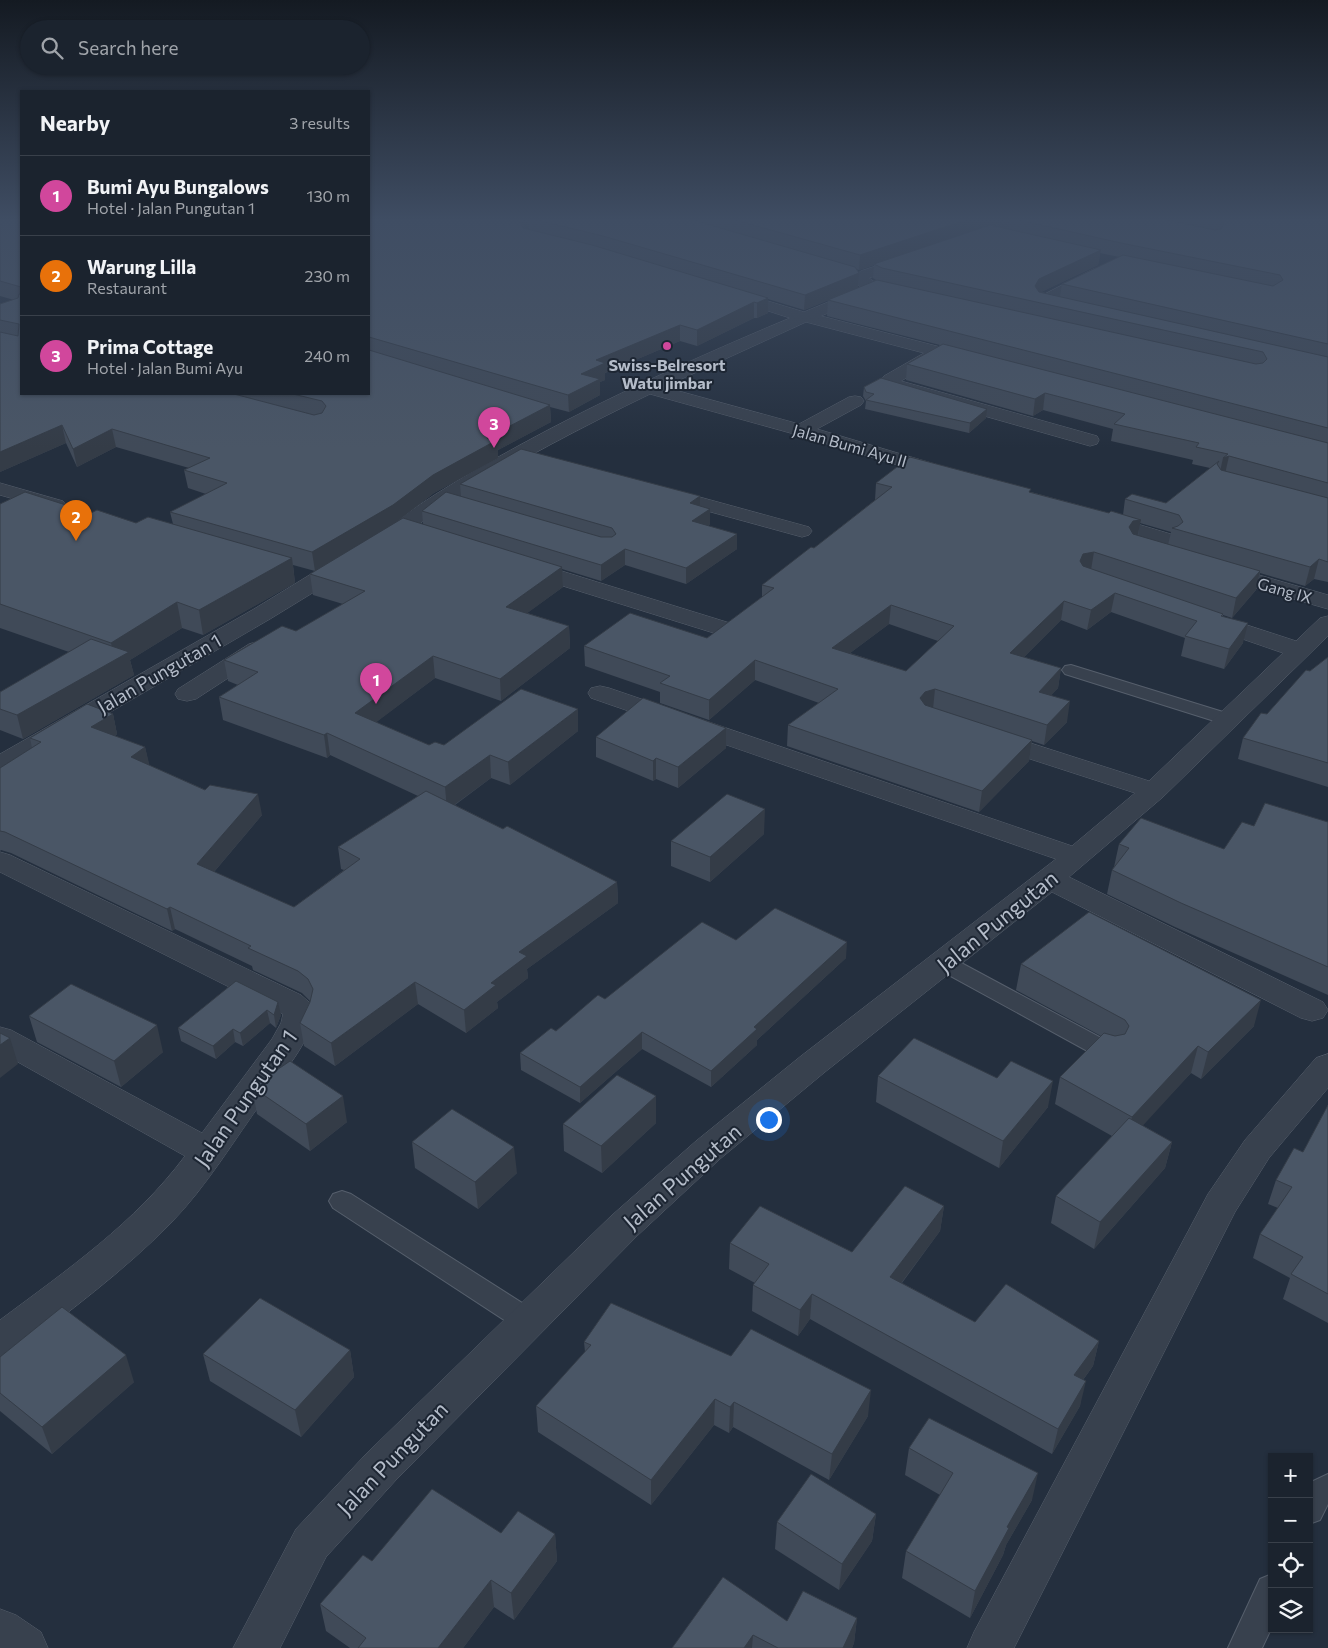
<!DOCTYPE html>
<meta charset="utf-8">
<style>
body{margin:0;font-family:Commissioner,sans-serif;background:#242b36;color:#f1f3f6}
.controls{position:absolute;right:15px;bottom:15px;display:grid;overflow:hidden;border-radius:0px;box-shadow:0 1px 4px #0004}
.controls button{width:45px;height:45px;display:grid;place-items:center;padding:0;border:0;border-bottom:1px solid #39404a;background:#1b232e;color:#f1f3f6;font:25px sans-serif}
.you{position:absolute;left:768px;top:1119px;width:18px;height:18px;margin:-12px;border:4px solid #fff;border-radius:50%;background:#1a73e8;box-shadow:0 0 0 8px #1a73e833}
.badge{display:grid;place-items:center;width:32px;height:32px;border-radius:50%;background:#8c9099;color:#fff;font-size:16px;font-weight:700}
.pin{position:absolute;translate:-50% -41px;filter:drop-shadow(0 1px 2px #0008)}
.pin::after{content:'';position:absolute;top:26px;width:18px;height:15px;background:inherit;clip-path:polygon(0 0,100% 0,50% 100%)}
.list{margin:0;padding:0;list-style:none}
h2{display:flex;justify-content:space-between;align-items:center;height:65px;margin:0;padding:0 20px;font-size:21px}
h2 small{font-size:16px;font-weight:400;color:#a0a4aa}
.list li{display:grid;grid-template-columns:32px 1fr auto;gap:15px;align-items:center;box-sizing:border-box;height:80px;padding:0 20px;border-top:1px solid #39404a}
.list b{display:block;font-size:19px;white-space:nowrap}
.list p{margin:0;font-size:16px;white-space:nowrap;color:#a0a4aa}
.list em{font-size:16px;font-style:normal;color:#a0a4aa}
.icon{flex:none;width:28px;height:28px;fill:none;stroke:currentColor;stroke-width:2;stroke-linecap:round;stroke-linejoin:round}
.map{position:relative;flex:none;width:1328px;height:1648px;overflow:hidden}
.search{position:absolute;background:#1b232e;box-shadow:0 1px 4px #0004;left:20px;top:20px;width:350px;height:55px;display:flex;align-items:center;gap:12px;box-sizing:border-box;padding:0 18px;border-radius:28px;color:#a0a4aa;font-size:19px}
.panel{position:absolute;background:#1b232e;box-shadow:0 1px 4px #0004;left:20px;top:90px;width:350px;height:305px;border-radius:0px}
.map>svg:first-child{display:block}
.lines{fill:none;stroke-linecap:round;stroke-linejoin:round}
.lane-casing{stroke:#565f6c;stroke-width:2}
.street-casing{stroke:#565f6c;stroke-width:1}
.lane{fill:#38414e;fill-rule:evenodd}
.street{fill:#38414e;fill-rule:evenodd}
.wall{fill:#404a58;fill-rule:evenodd}
.shaded-wall{fill:#343c47}
.building{fill:#4a5666;stroke:#343c47;fill-rule:evenodd}
.hotel-dot{fill:#d1479c;stroke:#1d2633;stroke-width:2}
.labels{text-anchor:middle;dominant-baseline:central;stroke-width:4;stroke-linejoin:round;paint-order:stroke}
.far-poi-label{font-size:16px;font-weight:bold;fill:#b4bcc9;stroke:#1d2633}
.far-street-label{font-size:16px;fill:#b4bcc9;stroke:#1d2633}
.street-label{font-size:19px;fill:#b4bcc9;stroke:#1d2633}
.near-street-label{font-size:22px;fill:#b4bcc9;stroke:#1d2633}
</style>
<div class="map">
<svg width="1328" height="1648" viewBox="0 0 1328 1648">
<rect width="100%" height="100%" fill="#242f3e"/>
<g class="lines">
<defs>
<g id="lane">
<polygon points="1071,665 1236,716 1239,720 1236,724 1230,725 1224,724 1065,674 1062,670 1065,666"/>
<polygon points="944,956 952,958 1118,1047 1122,1053 1118,1059 1110,1061 1102,1059 936,968 933,963 936,958"/>
<polygon points="342,1191 351,1194 538,1313 542,1321 538,1329 528,1333 518,1329 333,1208 329,1201 333,1194"/>
<polygon points="1328,1474 1328,1504 1320,1520 1309,1524 1309,1483"/>
<polygon points="1272,1574 1272,1627 1262,1648 1228,1648 1260,1579"/>
</g>
<g id="street">
<polygon points="1015,218 1034,218 1032,221 973,243 963,243 961,240 963,237"/>
<path d="M 910,255 L 915,256 L 917,259 L 915,262 L 869,278 L 883,288 L 880,291 L 821,316 L 975,356 L 978,360 L 975,364 L 969,365 L 941,358 L 901,381 L 1097,436 L 1099,440 L 1097,444 L 1090,446 L 1083,444 L 882,387 L 879,383 L 884,376 L 924,353 L 806,322 L 664,387 L 799,424 L 849,397 L 855,396 L 861,397 L 864,401 L 861,405 L 817,429 L 948,468 L 951,472 L 948,476 L 941,478 L 934,476 L 794,434 L 650,394 C 582,427 515,462 451,502 C 430,515 410,532 388,545 L 381,547 L 374,545 L 370,541 L 374,537 C 395,523 415,507 436,494 C 546,425 671,368 790,318 L 728,298 L 725,295 L 728,292 L 738,292 L 804,312 L 862,288 L 858,285 L 853,277 L 861,271 Z"/>
<path d="M 1094,269 L 1099,271 L 1102,274 L 1099,277 L 1055,301 L 1073,306 L 1075,309 L 1073,312 C 1062,315 1042,310 1035,301 L 1037,298 Z"/>
<polygon points="0,483 63,501 66,505 63,509 56,511 0,495"/>
<polygon points="663,487 809,527 812,531 809,535 802,537 656,497 653,493 656,489"/>
<polygon points="1104,514 1174,535 1178,539 1174,543 1167,545 1097,524 1094,520 1097,516"/>
<polygon points="342,559 350,560 353,565 350,570 270,619 9,771 0,773 0,754 254,609 334,560"/>
<polygon points="526,560 733,624 737,629 733,634 725,636 717,634 518,572 515,567 518,562"/>
<polygon points="1221,564 1328,595 1328,609 1213,576 1210,571 1213,566"/>
<polygon points="1210,613 1296,641 1320,618 1328,616 1328,636 1163,797 1069,877 1323,1002 1328,1010 1323,1018 1312,1021 1301,1018 1052,892 825,1072 720,1159 637,1236 396,1480 326,1557 280,1648 233,1648 296,1529 366,1454 611,1216 696,1141 801,1056 1056,859 591,698 588,693 591,688 600,686 609,688 1072,846 1135,793 987,745 983,740 987,735 996,732 1149,781 1283,653 1202,625 1199,620 1202,615"/>
<polygon points="257,642 265,644 269,649 265,654 196,699 187,701 178,699 175,694 178,689 249,644"/>
<path d="M 0,852 L 10,855 L 301,995 L 310,1003 L 315,1011 C 310,1044 283,1072 264,1099 C 234,1140 207,1186 171,1223 C 123,1272 68,1312 14,1354 L 0,1358 L 0,1320 C 67,1270 135,1223 185,1156 L 0,1052 L 0,1027 L 11,1030 L 202,1133 L 272,1039 L 281,1023 L 283,1014 L 0,872 Z"/>
<polygon points="1328,1054 1328,1088 1269,1158 1235,1212 1014,1648 967,1648 974,1632 1208,1194 1245,1140 1316,1058"/>
<polygon points="0,1609 16,1615 41,1632 48,1648 0,1648"/>
</g>
</defs>
<use href="#lane" class="lane-casing"/>
<use href="#street" class="street-casing"/>
<use href="#lane" class="lane"/>
<use href="#street" class="street"/>
</g>
<g class="wall">
<path d="M 0,218 L 21,218 L 21,394 L 369,394 L 369,218 L 1328,218 L 1328,582 L 1314,579 L 1305,586 L 1260,573 L 1256,590 L 1232,618 L 1223,615 L 1223,616 L 1243,643 L 1224,669 L 1181,656 L 1185,638 L 1111,612 L 1087,630 L 1061,620 L 1024,657 L 1061,668 L 1058,688 L 1051,695 L 1067,722 L 1044,745 L 1032,741 L 1029,761 L 979,812 L 787,746 L 788,725 L 819,703 L 755,680 L 709,720 L 660,703 L 660,692 L 585,666 L 584,646 L 707,638 L 762,597 L 762,585 L 814,548 L 875,500 L 876,483 L 1031,492 L 1109,513 L 1123,515 L 1125,499 L 1166,503 L 1210,468 L 1192,464 L 1193,460 L 1111,441 L 1113,429 L 1043,410 L 1033,416 L 906,380 L 907,364 L 940,345 L 827,316 L 828,300 L 876,280 L 873,278 L 874,265 L 859,270 L 857,269 L 859,273 L 858,288 L 804,310 L 768,299 L 768,313 L 757,318 L 754,318 L 697,346 L 680,341 L 605,373 L 605,380 L 600,382 L 600,395 L 569,412 L 550,407 L 551,422 L 498,450 L 498,458 L 434,493 L 398,521 L 423,524 L 422,511 L 461,496 L 460,484 L 700,496 L 700,506 L 710,509 L 710,524 L 708,526 L 737,549 L 686,584 L 625,565 L 601,581 L 562,569 L 563,587 L 527,613 L 569,626 L 570,648 L 501,701 L 435,678 L 376,722 L 429,745 L 444,745 L 578,709 L 578,731 L 510,785 L 491,778 L 455,805 L 503,829 L 617,882 L 618,903 L 527,969 L 528,978 L 497,1002 L 498,1008 L 466,1033 L 418,1004 L 335,1066 L 304,1046 L 300,1023 L 310,1001 L 302,993 L 253,970 L 252,966 L 175,929 L 172,931 L 11,853 L 1,850 L 0,851 L 0,768 L 32,748 L 30,738 L 113,714 L 117,734 L 115,736 L 145,747 L 149,765 L 262,815 L 214,872 L 294,907 L 344,870 L 341,869 L 338,847 L 418,796 L 330,755 L 327,758 L 223,720 L 219,697 L 238,685 L 228,681 L 224,660 L 296,631 L 343,604 L 313,595 L 310,574 L 315,571 L 293,565 L 295,583 L 203,635 L 182,628 L 130,660 L 134,675 L 23,739 L 0,730 L 0,692 L 69,652 L 0,628 L 0,504 L 91,513 L 136,523 L 173,524 L 170,512 L 206,494 L 188,488 L 184,470 L 189,468 L 116,447 L 77,467 L 66,443 L 0,472 L 0,304 L 14,300 L 0,296 ZM 1010,218 L 1009,229 L 990,225 ZM 1100,253 L 1119,257 L 1062,284 L 1060,296 L 1041,292 L 1098,265 ZM 1140,523 L 1171,532 L 1168,545 L 1138,536 ZM 889,624 L 938,641 L 906,671 L 850,653 Z"/>
<polygon points="864,387 986,418 969,433 865,409 866,401 863,396"/>
<polygon points="1328,657 1328,787 1238,759 1243,738 1310,671"/>
<polygon points="596,737 726,748 678,788 656,779 653,781 596,757"/>
<polygon points="1328,822 1328,995 1175,927 1107,894 1112,870 1114,867 1119,844 1224,849 1254,826"/>
<polygon points="764,834 710,882 671,866 671,841"/>
<polygon points="736,940 846,958 757,1040 757,1045 711,1087 642,1049 580,1103 521,1070 520,1053 605,999"/>
<polygon points="1021,964 1254,1026 1201,1079 1191,1073 1142,1125 1172,1142 1165,1168 1094,1249 1051,1223 1056,1196 1112,1136 1055,1104 1060,1077 1101,1036 1016,990"/>
<polygon points="236,981 281,1015 276,1028 270,1023 243,1046 235,1042 216,1059 181,1041 178,1028"/>
<polygon points="29,1016 163,1052 121,1087 37,1042"/>
<polygon points="878,1076 1048,1107 999,1168 876,1102"/>
<polygon points="252,1087 347,1122 310,1151 257,1114"/>
<polygon points="656,1096 656,1123 602,1173 564,1151 563,1124"/>
<polygon points="1328,1105 1328,1323 1283,1299 1290,1278 1253,1258 1260,1234 1278,1208 1268,1204 1276,1180 1303,1152"/>
<polygon points="412,1142 517,1173 478,1209 415,1168"/>
<polygon points="944,1206 940,1231 902,1283 975,1322 1099,1341 1093,1366 1083,1380 1080,1406 1052,1454 810,1319 798,1336 752,1311 753,1285 755,1283 729,1269 730,1243 852,1252"/>
<polygon points="584,1342 731,1356 868,1416 829,1480 733,1427 729,1433 714,1425 651,1505 538,1432 536,1406 585,1352"/>
<polygon points="350,1350 354,1377 301,1437 210,1381 203,1354"/>
<polygon points="0,1357 134,1382 52,1454 0,1411"/>
<polygon points="909,1448 1032,1500 1006,1545 1003,1555 970,1618 902,1578 906,1551 940,1495 905,1475"/>
<polygon points="876,1514 872,1541 839,1590 775,1549 777,1522"/>
<polygon points="501,1533 555,1534 557,1561 514,1620 494,1607 463,1648 350,1648 326,1631 320,1604 372,1561"/>
<polygon points="857,1618 854,1643 852,1648 672,1648 787,1621"/>
</g>
<g class="shaded-wall">
<polygon points="523,218 528,218 529,231 524,232 520,222"/>
<polygon points="972,218 1012,218 875,264 874,264 874,265 859,270 860,255"/>
<polygon points="1101,250 1098,265 1037,294 1035,286 1039,279"/>
<polygon points="859,273 858,288 804,310 805,295"/>
<polygon points="768,298 768,313 757,318 757,303"/>
<polygon points="754,302 754,318 697,346 697,330"/>
<polygon points="680,325 680,341 605,373 605,380 600,382 600,395 569,412 568,395 581,374 596,360"/>
<polygon points="1045,393 1043,410 1033,416 1035,399"/>
<polygon points="550,405 551,422 498,450 498,458 434,493 395,523 315,571 312,552 433,475 487,438"/>
<polygon points="987,409 986,418 969,433 970,423"/>
<polygon points="62,425 66,443 0,472 0,452"/>
<polygon points="112,429 116,447 77,467 73,449"/>
<polygon points="1229,456 1225,474 1219,476 1223,458"/>
<polygon points="700,496 700,511 690,503"/>
<polygon points="710,509 710,524 692,537 692,521"/>
<polygon points="1141,520 1137,538 1125,545 1129,527 1133,521"/>
<polygon points="737,534 737,549 686,584 686,568"/>
<polygon points="625,549 625,565 601,581 601,565"/>
<polygon points="1094,552 1091,570 1080,573 1080,561 1083,554"/>
<polygon points="292,558 295,583 203,635 199,610"/>
<polygon points="1319,559 1314,579 1305,586 1310,567"/>
<polygon points="562,567 563,587 507,628 506,607"/>
<polygon points="1260,571 1256,590 1232,618 1236,598"/>
<polygon points="1115,593 1111,612 1087,630 1091,610"/>
<polygon points="1064,601 1061,620 1008,673 1010,653"/>
<polygon points="177,602 182,628 130,660 134,675 23,739 17,715 115,660 111,643"/>
<polygon points="891,605 889,624 830,668 832,648"/>
<polygon points="1248,623 1243,643 1224,669 1229,649"/>
<polygon points="569,626 570,648 501,701 500,679"/>
<polygon points="433,656 435,678 358,736 355,713"/>
<polygon points="755,660 755,680 709,720 709,700"/>
<polygon points="1061,668 1058,688 1036,712 1039,692"/>
<polygon points="935,689 933,709 922,712 920,698 925,692"/>
<polygon points="1070,701 1067,722 1044,745 1047,725"/>
<polygon points="578,709 578,731 510,785 508,762"/>
<polygon points="113,714 117,734 96,748 91,727"/>
<polygon points="726,728 726,748 678,788 678,767"/>
<polygon points="327,733 330,755 327,758 324,735"/>
<polygon points="1032,740 1029,761 979,812 982,791"/>
<polygon points="145,747 150,767 131,757"/>
<polygon points="490,755 491,778 447,810 445,787"/>
<polygon points="656,758 656,779 653,781 653,761"/>
<polygon points="258,794 262,815 202,886 197,864"/>
<polygon points="765,809 764,834 710,882 710,857"/>
<polygon points="617,882 618,903 527,969 528,978 497,1002 498,1008 466,1033 464,1010 491,983 519,952"/>
<polygon points="170,907 175,929 172,931 167,909"/>
<polygon points="847,942 846,958 757,1040 757,1045 711,1087 711,1071 754,1027"/>
<polygon points="415,982 418,1004 335,1066 331,1043"/>
<polygon points="1261,1000 1254,1026 1201,1079 1208,1052"/>
<polygon points="278,1002 281,1015 276,1028 274,1015"/>
<polygon points="267,1010 270,1023 243,1046 240,1033"/>
<polygon points="157,1025 163,1052 121,1087 114,1061"/>
<polygon points="233,1029 235,1042 216,1059 213,1046"/>
<polygon points="642,1032 642,1049 580,1103 580,1087"/>
<polygon points="10,1038 18,1064 0,1078 0,1045"/>
<polygon points="1198,1046 1191,1073 1126,1144 1132,1117"/>
<polygon points="1053,1081 1048,1107 999,1168 1003,1141"/>
<polygon points="343,1096 347,1122 310,1151 306,1124"/>
<polygon points="656,1096 656,1123 602,1173 601,1146"/>
<polygon points="1172,1142 1165,1168 1094,1249 1100,1222"/>
<polygon points="514,1147 517,1173 478,1209 475,1182"/>
<polygon points="944,1206 940,1231 887,1302 890,1277"/>
<polygon points="812,1294 810,1319 798,1336 800,1310"/>
<polygon points="1099,1341 1093,1366 1068,1400 1074,1375"/>
<polygon points="350,1350 354,1377 301,1437 295,1410"/>
<polygon points="126,1355 134,1382 52,1454 42,1427"/>
<polygon points="1086,1381 1080,1406 1052,1454 1058,1429"/>
<polygon points="871,1390 868,1416 829,1480 832,1454"/>
<polygon points="715,1399 714,1425 651,1505 651,1480"/>
<polygon points="734,1402 733,1427 729,1433 730,1407"/>
<polygon points="1038,1473 1032,1500 1006,1545 1003,1555 970,1618 975,1591 1007,1527"/>
<polygon points="876,1514 872,1541 839,1590 842,1564"/>
<polygon points="555,1534 557,1561 514,1620 511,1593"/>
<polygon points="491,1580 494,1607 463,1648 438,1648"/>
<polygon points="857,1618 854,1643 852,1648 843,1648"/>
<polygon points="753,1635 752,1648 744,1648"/>
</g>
<g class="building">
<polygon points="0,218 21,218 21,287 0,281"/>
<polygon points="369,218 526,218 523,218 520,222 523,228 592,245 768,298 757,303 754,302 697,330 680,325 596,360 605,363 581,374 600,379 568,395 369,337"/>
<polygon points="529,218 686,218 855,267 859,273 805,295 603,236"/>
<polygon points="728,218 972,218 860,255"/>
<polygon points="1010,218 1158,218 1215,230 1221,229 1224,223 1221,219 1213,218 1328,218 1328,344 1062,284 1123,255 1273,286 1283,280 1280,275 1121,243"/>
<polygon points="990,225 1101,250 1039,279 1035,286 1039,292 1328,357 1328,428 828,300 877,280 1256,364 1263,363 1267,359 1263,352 882,268 874,264"/>
<polygon points="19,294 21,294 21,394 234,394 314,415 322,413 326,406 322,401 293,394 369,394 369,350 550,405 487,438 497,440 433,475 393,505 312,552 170,512 227,483 184,470 210,458 112,429 73,449 62,425 0,452 0,332 18,336 19,324 0,320 0,304 18,298"/>
<polygon points="943,344 1328,443 1328,483 1229,456 1223,458 1228,454 1196,447 1199,443 1114,424 1125,414 1045,393 1035,399 907,364"/>
<polygon points="881,378 987,409 970,423 866,400 874,394 866,392 864,387"/>
<polygon points="521,449 700,496 690,503 710,509 692,521 737,534 686,568 625,549 601,565 422,511 446,492 601,537 612,537 616,534 612,528 460,484"/>
<path d="M 910,457 L 1031,489 L 1029,492 L 1109,513 L 1111,511 L 1141,520 L 1133,521 L 1129,527 L 1133,534 L 1260,571 L 1236,598 L 1094,552 L 1083,554 L 1080,561 L 1083,566 L 1223,614 L 1221,616 L 1248,623 L 1229,649 L 1185,636 L 1197,621 L 1115,593 L 1091,610 L 1064,601 L 1010,653 L 1061,668 L 1039,692 L 1070,701 L 1047,725 L 935,689 L 925,692 L 920,698 L 925,705 L 1032,740 L 982,791 L 788,725 L 838,689 L 755,660 L 709,700 L 660,683 L 670,676 L 584,646 L 630,613 L 707,638 L 774,588 L 762,585 L 811,547 L 814,548 L 892,487 L 876,483 ZM 891,605 L 954,626 L 906,671 L 832,648 Z"/>
<polygon points="1219,461 1217,464 1221,470 1328,498 1328,562 1319,559 1310,567 1172,528 1178,526 1183,522 1179,515 1125,499 1132,494 1166,503"/>
<polygon points="25,492 91,513 97,510 136,523 148,517 292,558 199,610 177,602 111,643 0,604 0,504"/>
<polygon points="403,518 562,567 506,607 569,626 500,679 433,656 355,713 429,745 435,742 444,745 521,689 578,709 508,762 490,755 445,787 327,733 324,735 219,697 258,672 224,660 282,626 296,631 365,591 310,574"/>
<polygon points="91,639 129,652 17,715 0,709 0,692"/>
<polygon points="1328,657 1328,763 1243,738 1261,713 1267,714 1306,670 1310,671"/>
<polygon points="643,698 726,728 678,767 656,758 653,761 596,737"/>
<polygon points="87,704 113,714 91,727 145,747 131,757 205,790 210,785 258,794 197,864 294,907 360,859 338,847 426,791 503,829 507,826 617,882 519,952 527,956 491,983 496,985 464,1010 415,982 331,1043 300,1023 310,1002 313,989 308,979 298,971 248,948 251,946 170,907 167,909 5,832 0,831 0,768 41,742 30,738"/>
<polygon points="727,794 765,809 710,857 671,841"/>
<polygon points="1265,803 1328,822 1328,967 1181,903 1112,870 1129,848 1119,844 1141,818 1224,849 1242,822 1254,826"/>
<polygon points="775,908 847,942 754,1027 757,1029 711,1071 642,1032 580,1087 520,1053 551,1028 556,1031 598,995 605,999 702,922 736,940"/>
<polygon points="1089,912 1261,1000 1208,1052 1198,1046 1132,1117 1060,1077 1104,1033 1115,1036 1125,1034 1129,1026 1125,1020 1021,964"/>
<polygon points="236,981 278,1002 274,1015 267,1010 240,1033 233,1029 213,1046 178,1028"/>
<polygon points="71,984 157,1025 114,1061 29,1016"/>
<polygon points="0,1033 10,1038 0,1045"/>
<polygon points="914,1038 997,1078 1011,1061 1053,1081 1003,1141 878,1076"/>
<polygon points="290,1061 343,1096 306,1124 252,1087"/>
<polygon points="617,1075 656,1096 601,1146 563,1124"/>
<polygon points="1328,1105 1328,1294 1291,1274 1303,1257 1260,1234 1292,1187 1276,1180 1294,1148 1303,1152"/>
<polygon points="452,1109 514,1147 475,1182 412,1142"/>
<polygon points="1129,1118 1172,1142 1100,1222 1056,1196"/>
<polygon points="905,1186 944,1206 890,1277 975,1322 1006,1284 1099,1341 1074,1375 1086,1381 1058,1429 812,1294 800,1310 753,1285 769,1264 730,1243 760,1206 852,1252"/>
<polygon points="260,1298 350,1350 295,1410 203,1354"/>
<polygon points="611,1303 731,1356 751,1329 871,1390 832,1454 734,1402 730,1407 715,1399 651,1480 536,1406 591,1345 584,1342"/>
<polygon points="62,1307 126,1355 42,1427 0,1393 0,1357"/>
<polygon points="929,1418 1038,1473 1007,1527 1009,1528 975,1591 906,1551 953,1473 909,1448"/>
<polygon points="811,1474 876,1514 842,1564 777,1522"/>
<polygon points="432,1489 501,1533 518,1511 555,1534 511,1593 491,1580 438,1648 358,1648 366,1638 320,1604 363,1555 372,1561"/>
<polygon points="723,1577 787,1621 803,1591 857,1618 843,1648 778,1648 753,1635 744,1648 672,1648"/>
</g>
<linearGradient id="sky" x2="0" y2="1"><stop stop-color="#141a22"/><stop offset="0.49" stop-color="#3f4d63"/><stop offset="1" stop-color="#3f4d63" stop-opacity="0"/></linearGradient>
<rect width="1328" height="448" fill="url(#sky)"/>
<circle class="hotel-dot" cx="667" cy="346" r="5"/>
<g class="labels">
<g class="far-poi-label">
<text x="667" y="364">Swiss-Belresort<tspan x="667" dy="18">Watu jimbar</tspan></text>
</g>
<g class="far-street-label">
<text transform="translate(850 445) rotate(16)">Jalan Bumi Ayu II</text>
<text transform="translate(1285 590) rotate(16)">Gang IX</text>
</g>
<g class="street-label">
<text transform="translate(159 673) rotate(-30)">Jalan Pungutan 1</text>
</g>
<g class="near-street-label">
<text transform="translate(997 921) rotate(-39)">Jalan Pungutan</text>
<text transform="translate(245 1098) rotate(-55)">Jalan Pungutan 1</text>
<text transform="translate(682 1176) rotate(-41)">Jalan Pungutan</text>
<text transform="translate(392 1458) rotate(-46)">Jalan Pungutan</text>
</g>
</g>
</svg>
<div class="controls">
<button>+</button>
<button>−</button>
<button><svg class="icon" aria-label="locate" viewBox="0 0 24 24"><circle cx="12" cy="12" r="6"/><path d="M12 2v4M12 18v4M2 12h4M18 12h4"/></svg></button>
<button><svg class="icon" aria-label="layers" viewBox="0 0 24 24"><path d="M12 4l9 5-9 5-9-5zM3 14l9 5 9-5"/></svg></button>
</div>
<div class="you"></div>
<div class="pin badge" style="left:376px;top:704px;background:#d1479c">1</div>
<div class="pin badge" style="left:76px;top:541px;background:#e8710a">2</div>
<div class="pin badge" style="left:494px;top:448px;background:#d1479c">3</div>
<div class="search"><svg class="icon" aria-label="search" viewBox="0 0 24 24"><circle cx="10" cy="10" r="6"/><path d="M15 15l6 6"/></svg>Search here</div>
<section class="panel">
<h2>Nearby<small>3 results</small></h2>
<ul class="list">
<li><span class="badge" style="background:#d1479c">1</span><div><b>Bumi Ayu Bungalows</b><p>Hotel · Jalan Pungutan 1</p></div><em>130 m</em></li>
<li><span class="badge" style="background:#e8710a">2</span><div><b>Warung Lilla</b><p>Restaurant</p></div><em>230 m</em></li>
<li><span class="badge" style="background:#d1479c">3</span><div><b>Prima Cottage</b><p>Hotel · Jalan Bumi Ayu</p></div><em>240 m</em></li>
</ul>
</section>
</div>
